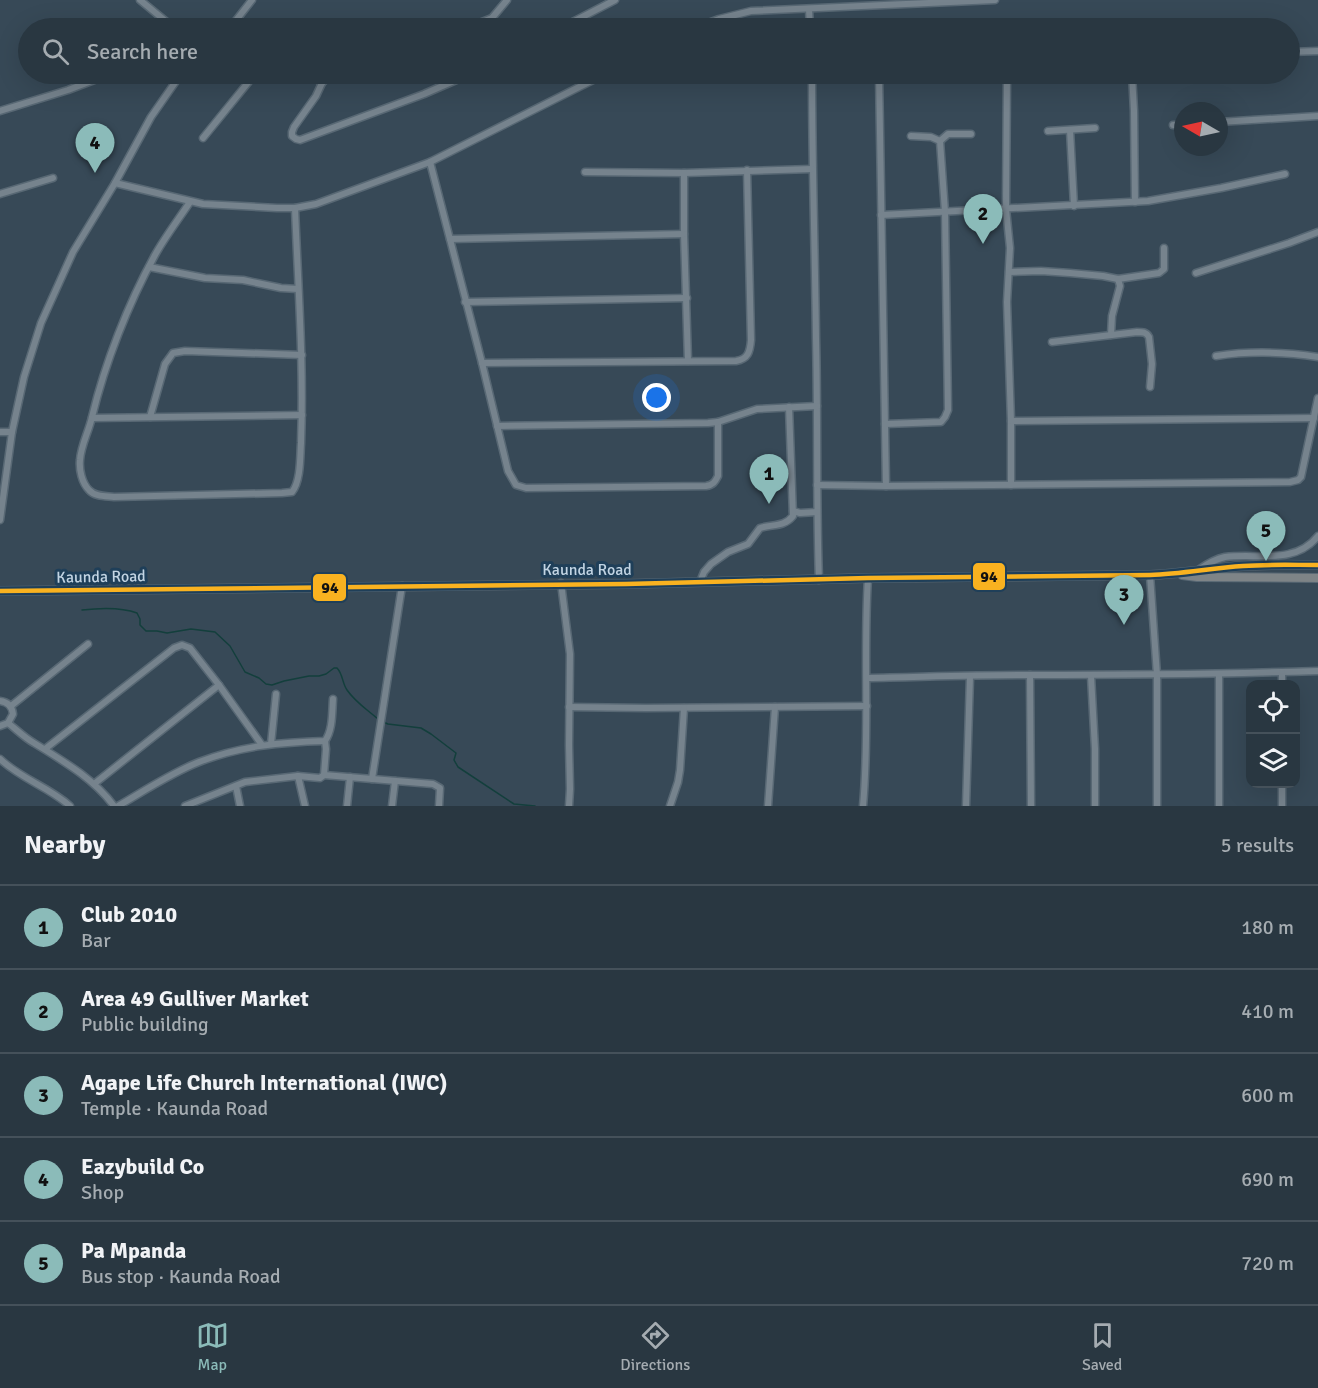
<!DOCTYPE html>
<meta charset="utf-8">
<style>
body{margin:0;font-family:Signika,sans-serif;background:#35424c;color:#f1f3f6}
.controls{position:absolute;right:18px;bottom:18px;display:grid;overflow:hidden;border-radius:12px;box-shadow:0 6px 24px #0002}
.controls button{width:54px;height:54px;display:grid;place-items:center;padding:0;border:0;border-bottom:2px solid #45515a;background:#293741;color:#f1f3f6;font:30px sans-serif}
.compass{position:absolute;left:1174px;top:102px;width:54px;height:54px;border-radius:50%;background:#293741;box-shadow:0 6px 24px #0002;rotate:279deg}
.you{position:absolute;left:657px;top:398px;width:21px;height:21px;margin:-15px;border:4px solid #fff;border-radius:50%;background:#1a73e8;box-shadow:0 0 0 9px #1a73e833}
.badge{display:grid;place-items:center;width:39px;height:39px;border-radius:50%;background:#8bbbb9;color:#111;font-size:20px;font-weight:700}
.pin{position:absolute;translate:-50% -50px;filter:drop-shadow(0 2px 3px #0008)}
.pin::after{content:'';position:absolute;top:32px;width:21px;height:18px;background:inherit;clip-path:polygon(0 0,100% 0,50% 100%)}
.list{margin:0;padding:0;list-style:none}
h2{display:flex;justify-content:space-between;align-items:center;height:78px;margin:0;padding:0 24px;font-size:26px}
h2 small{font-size:20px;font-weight:400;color:#a5acb1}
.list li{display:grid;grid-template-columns:39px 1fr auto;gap:18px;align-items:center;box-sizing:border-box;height:84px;padding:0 24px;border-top:2px solid #45515a}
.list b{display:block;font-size:22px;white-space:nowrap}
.list p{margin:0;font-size:20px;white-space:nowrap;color:#a5acb1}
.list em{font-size:20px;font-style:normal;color:#a5acb1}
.icon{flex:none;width:33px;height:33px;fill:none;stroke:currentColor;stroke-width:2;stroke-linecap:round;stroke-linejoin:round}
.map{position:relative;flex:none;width:1318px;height:806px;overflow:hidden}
.search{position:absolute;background:#293741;box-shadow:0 6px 24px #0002;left:18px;right:18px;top:18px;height:66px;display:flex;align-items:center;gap:15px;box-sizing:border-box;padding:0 21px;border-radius:33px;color:#a5acb1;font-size:22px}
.sheet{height:498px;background:#293741}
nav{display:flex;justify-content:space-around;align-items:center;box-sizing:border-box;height:84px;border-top:2px solid #45515a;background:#293741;font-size:16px;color:#a5acb1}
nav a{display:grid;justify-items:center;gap:3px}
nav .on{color:#8bbbb9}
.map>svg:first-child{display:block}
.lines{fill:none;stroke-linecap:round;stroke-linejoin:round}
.stream{stroke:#133f3c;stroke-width:1.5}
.minor-casing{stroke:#586874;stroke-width:9}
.major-casing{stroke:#586874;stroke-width:10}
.minor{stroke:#76838d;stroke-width:6}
.major{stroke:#7e8487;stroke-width:8}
.bus-1-casing{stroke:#1f3f59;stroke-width:9}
.bus-1{stroke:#f9b220;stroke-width:4.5}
.labels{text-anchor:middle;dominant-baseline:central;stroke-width:6;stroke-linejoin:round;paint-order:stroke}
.street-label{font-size:16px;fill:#c2d4e3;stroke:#1f3f59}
.line-badge{stroke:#1f3f59;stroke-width:2}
.pale-badge-label{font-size:16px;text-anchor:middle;font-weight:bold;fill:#111}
</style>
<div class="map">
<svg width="1318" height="806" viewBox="0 0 1318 806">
<rect width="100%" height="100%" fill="#374957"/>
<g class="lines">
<g class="stream">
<polyline points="351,19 356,23"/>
<path d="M 82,610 C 99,608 121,607 137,613 L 140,619 L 140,625 L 146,631 L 157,631 L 167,633 L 191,629 L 215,632 L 230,646 L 245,672 L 259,678 L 266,684 L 272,685 L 284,681 L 309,676 L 319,676 L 326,674 L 334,668 L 337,668 C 343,674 342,683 347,690 C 356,703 368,710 379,720"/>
<polyline points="383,722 388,724 421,728 431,734 456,753 454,760 458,767 514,804 535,806"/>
</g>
<defs>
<g id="minor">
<polyline points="140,0 174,28"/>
<polyline points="809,9 810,28"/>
<polyline points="230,28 252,0"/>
<polyline points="467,28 492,18 507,0"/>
<polyline points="561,28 615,0"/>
<polyline points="695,28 719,19 751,11 995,0"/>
<polyline points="1290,52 1318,51"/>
<polyline points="241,74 250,80"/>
<polyline points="309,74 322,83 316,96 294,127 292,132 292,136 296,139 300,140 424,94 470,74"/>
<path d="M 812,74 C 812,162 815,250 816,338 C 818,419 816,499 819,580"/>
<polyline points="879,74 886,486"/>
<polyline points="1007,74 1006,209 1010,248 1007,302 1011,421 1011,485"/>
<polyline points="1132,74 1134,111 1135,202"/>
<polyline points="322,83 331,74"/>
<polyline points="0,111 68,90 110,74"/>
<polyline points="1219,122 1318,116"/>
<polyline points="1173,125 1183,125"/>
<polyline points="1070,130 1074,206"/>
<polyline points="1048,131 1095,128"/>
<polyline points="203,138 255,74"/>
<polyline points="940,141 948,134 971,134"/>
<path d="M 430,162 L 482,363 L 508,471 L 516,485 L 526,488 L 706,486 C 713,485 715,482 718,476 L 718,422"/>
<polyline points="585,172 684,173 812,169"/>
<polyline points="684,173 684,234 688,361"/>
<polyline points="115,183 203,204 277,208 295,208 316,204 430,162 605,74"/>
<polyline points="0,194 53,178"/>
<path d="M 190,202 C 178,220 165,237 155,255 C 128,304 105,363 92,417 C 89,431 81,445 80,460 C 79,470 82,483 89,490 C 95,497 106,496 114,497 L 282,493 L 292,492 C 301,481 300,457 301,443 C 304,364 298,286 295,208"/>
<polyline points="881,215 1148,201 1221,188 1285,174"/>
<polyline points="450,239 684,234"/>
<polyline points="149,267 205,278 243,280 281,288 298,289"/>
<polyline points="1009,272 1041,271 1070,273 1103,276 1118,279 1159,273 1164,269 1164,248"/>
<polyline points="1196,273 1289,243 1318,232"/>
<polyline points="465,302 687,298"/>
<polyline points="1111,335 1112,316 1120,286 1118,279"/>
<path d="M 1052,342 L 1137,332 C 1143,332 1146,332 1149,337 L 1152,364 L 1150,387"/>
<path d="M 1216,356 C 1249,351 1285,352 1318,357"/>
<path d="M 482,363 L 736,361 C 748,359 750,352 751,340 L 747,170"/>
<polyline points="150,417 165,364 173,353 185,351 302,355"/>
<polyline points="92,418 302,415"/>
<polyline points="1011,421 1314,418"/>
<polyline points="885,424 941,422 945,417 948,410 945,212 940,141 931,137 911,136"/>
<polyline points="497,426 708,423 718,422 757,409 817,406"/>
<polyline points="0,432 12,432"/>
<polyline points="817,485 886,486 1290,482 1298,480 1301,477 1318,398"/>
<polyline points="793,511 800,513 817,512"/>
<polyline points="0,520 12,432 24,377 41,323 73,252 115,183 151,117 181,74"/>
<path d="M 1200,569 C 1207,564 1216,559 1225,557 C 1257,553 1295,565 1318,536"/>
<polyline points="1150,575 1157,675 1157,806"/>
<path d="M 700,582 L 704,572 L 711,564 L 728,552 L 748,544 L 760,528 C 773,524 784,527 793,516 L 789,407"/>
<polyline points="561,583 570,654 569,745 570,789 569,806"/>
<polyline points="1219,674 1219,806"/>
<polyline points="1030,675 1031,806"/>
<polyline points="1091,676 1095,749 1095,806"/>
<path d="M 867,678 C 922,677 976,675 1031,675 C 1127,675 1222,674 1318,671"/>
<polyline points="1282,684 1282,673"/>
<path d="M 0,701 C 8,702 12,706 13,714 L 8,723 L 0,726"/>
<polyline points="11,706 88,644"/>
<polyline points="569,707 646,708 867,706"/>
<path d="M 8,723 C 17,730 25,738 34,743 C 63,761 93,778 114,806"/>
<polyline points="271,744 276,694"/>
<polyline points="45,749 174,648 182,645 190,648 219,685 262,745"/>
<path d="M 0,759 C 21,779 49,787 70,806"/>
<polyline points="324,775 433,784 440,788 439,806"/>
<polyline points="298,776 305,806"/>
<polyline points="372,779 402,586"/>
<polyline points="94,784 219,685"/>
<polyline points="236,786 240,806"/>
<path d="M 118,806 C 144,791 171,773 199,762 C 240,746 282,742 325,741 C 333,730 332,712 333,699"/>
<polyline points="185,806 245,782 298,776 320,778 324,775 326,749 325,741"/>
<polyline points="347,806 350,777"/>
<polyline points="392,806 395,781"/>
<polyline points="670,806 678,782 680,770 684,708"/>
<polyline points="768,806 775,707"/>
<path d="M 863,806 C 870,730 863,654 868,578"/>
<polyline points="966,806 970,677"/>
<polyline points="1282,806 1282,784"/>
</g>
<g id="major">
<polyline points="1182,575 1197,577 1318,578"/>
<path d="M 0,591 L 626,584 L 868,578 L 1150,575 C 1181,574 1212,568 1243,566 C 1268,564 1293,565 1318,565"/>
</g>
</defs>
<use href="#minor" class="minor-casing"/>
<use href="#major" class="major-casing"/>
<use href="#minor" class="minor"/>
<use href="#major" class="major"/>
<defs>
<path id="bus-1" d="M 0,591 L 626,584 L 868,578 L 1150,575 C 1181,574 1212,568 1243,566 C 1268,564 1293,565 1318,565"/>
</defs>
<use href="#bus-1" class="bus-1-casing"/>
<use href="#bus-1" class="bus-1"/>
</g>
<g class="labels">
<g class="street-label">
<text x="587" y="570">Kaunda Road</text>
<text transform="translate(101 577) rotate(-1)">Kaunda Road</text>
</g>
</g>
<g class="line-badge">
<rect x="972" y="562" width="34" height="29" rx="6" fill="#f9b220"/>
<rect x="312" y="573" width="35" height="29" rx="6" fill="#f9b220"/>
</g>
<g class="pale-badge-label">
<text x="989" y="582">94</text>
<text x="330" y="593">94</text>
</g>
</svg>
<div class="controls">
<button><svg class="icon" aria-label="locate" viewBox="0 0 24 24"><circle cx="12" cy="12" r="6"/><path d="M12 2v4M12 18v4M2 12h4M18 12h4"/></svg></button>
<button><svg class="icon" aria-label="layers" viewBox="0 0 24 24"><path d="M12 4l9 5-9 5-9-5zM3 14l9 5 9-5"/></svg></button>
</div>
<svg class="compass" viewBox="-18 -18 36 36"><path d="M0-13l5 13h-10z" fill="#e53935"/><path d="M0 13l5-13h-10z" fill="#a5acb1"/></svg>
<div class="you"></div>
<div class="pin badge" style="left:769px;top:504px">1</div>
<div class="pin badge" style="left:983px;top:244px">2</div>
<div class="pin badge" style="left:1124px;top:625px">3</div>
<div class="pin badge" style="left:95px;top:173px">4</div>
<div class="pin badge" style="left:1266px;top:561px">5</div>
<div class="search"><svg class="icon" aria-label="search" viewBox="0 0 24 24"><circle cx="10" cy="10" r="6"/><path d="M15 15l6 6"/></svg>Search here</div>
</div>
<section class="sheet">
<h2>Nearby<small>5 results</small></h2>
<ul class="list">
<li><span class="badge">1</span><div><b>Club 2010</b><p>Bar</p></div><em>180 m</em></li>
<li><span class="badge">2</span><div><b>Area 49 Gulliver Market</b><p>Public building</p></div><em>410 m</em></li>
<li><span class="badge">3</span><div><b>Agape Life Church International (IWC)</b><p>Temple · Kaunda Road</p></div><em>600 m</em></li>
<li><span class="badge">4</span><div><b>Eazybuild Co</b><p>Shop</p></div><em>690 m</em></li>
<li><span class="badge">5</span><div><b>Pa Mpanda</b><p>Bus stop · Kaunda Road</p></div><em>720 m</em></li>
</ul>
</section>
<nav>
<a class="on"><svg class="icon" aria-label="map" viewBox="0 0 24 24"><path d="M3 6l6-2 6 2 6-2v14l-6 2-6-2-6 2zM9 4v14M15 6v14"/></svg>Map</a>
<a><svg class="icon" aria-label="directions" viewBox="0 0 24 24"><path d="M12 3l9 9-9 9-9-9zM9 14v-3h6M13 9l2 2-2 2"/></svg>Directions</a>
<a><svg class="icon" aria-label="saved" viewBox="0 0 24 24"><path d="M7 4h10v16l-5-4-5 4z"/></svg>Saved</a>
</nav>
